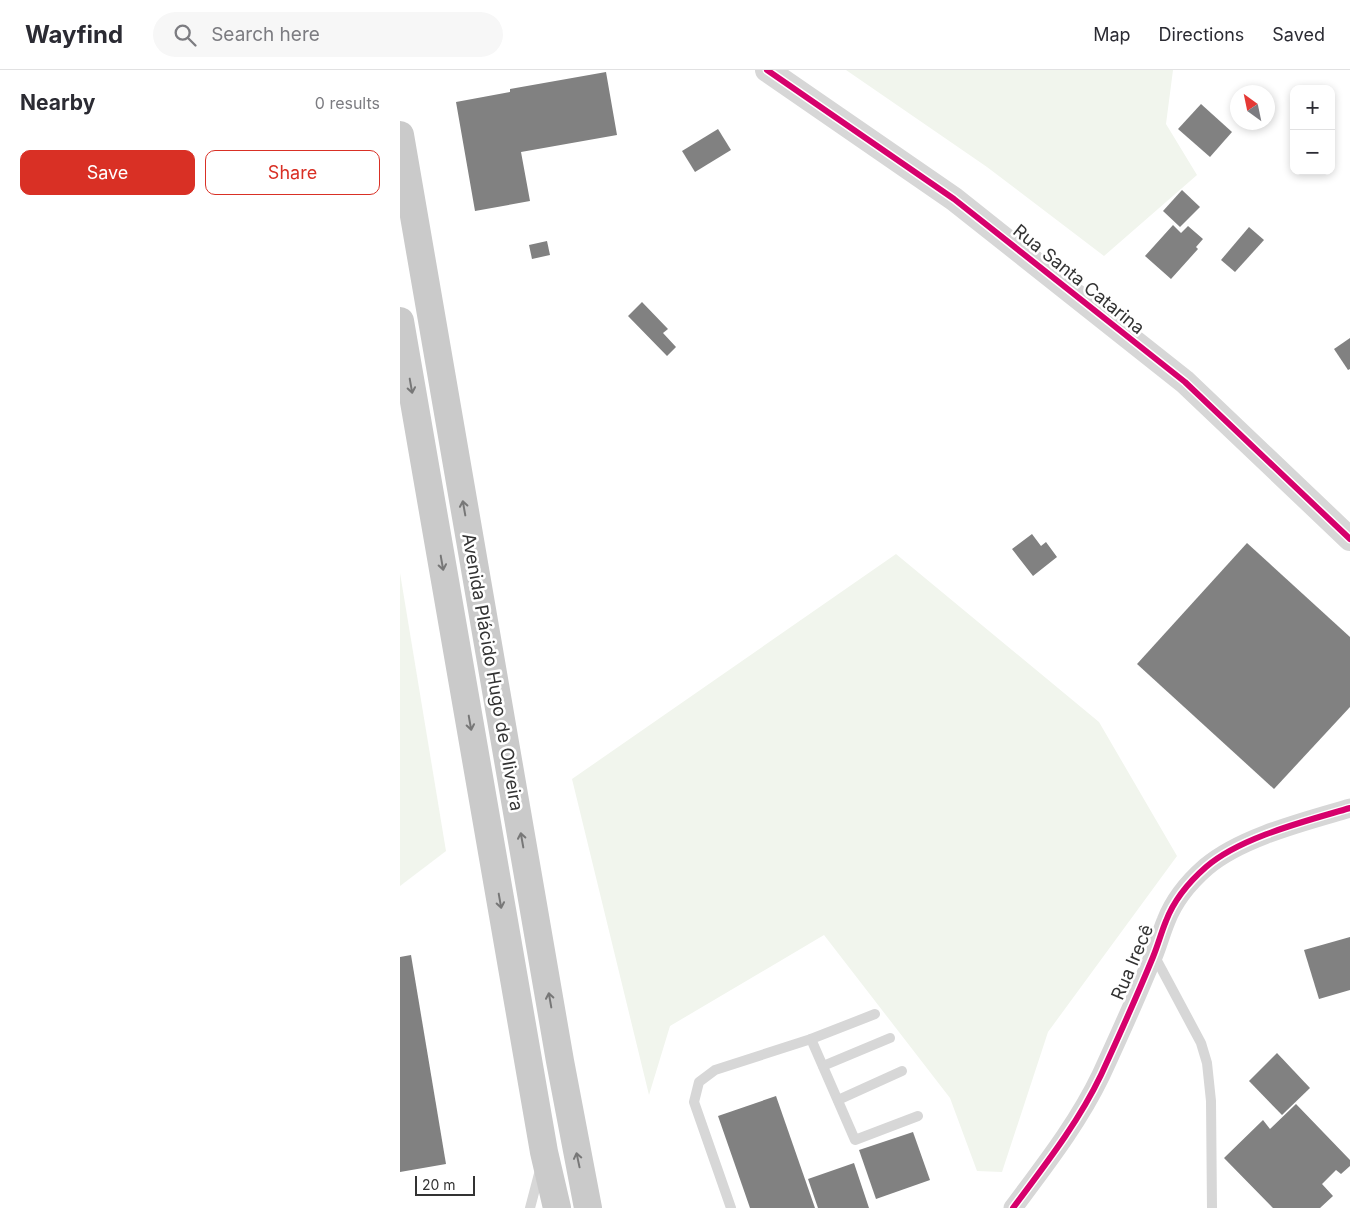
<!DOCTYPE html>
<meta charset="utf-8">
<style>
body{margin:0;font-family:Inter,sans-serif;background:#f7f7f7;color:#2b2b33}
.controls{position:absolute;right:15px;top:15px;display:grid;overflow:hidden;border-radius:10px;box-shadow:0 2px 8px #0003}
.controls button{width:45px;height:45px;display:grid;place-items:center;padding:0;border:0;border-bottom:1px solid #e1e1e2;background:#fff;color:#2b2b33;font:25px sans-serif}
.compass{position:absolute;left:830px;top:15px;width:45px;height:45px;border-radius:50%;background:#fff;box-shadow:0 2px 8px #0003;rotate:327deg}
.scale{position:absolute;left:15px;bottom:12px;width:60px;box-sizing:border-box;padding-left:5px;border:2px solid #333;border-top:0;font-size:14px;line-height:18px;white-space:nowrap;color:#333;-webkit-text-stroke:4px #fff;paint-order:stroke}
.list{margin:0;padding:0;list-style:none}
h2{display:flex;justify-content:space-between;align-items:center;height:65px;margin:0;padding:0 20px;font-size:21px}
h2 small{font-size:16px;font-weight:400;color:#7c7c81}
.actions{display:flex;gap:10px;padding:15px 20px}
.actions a{flex:1;padding:11px 0;border:1px solid #d93025;border-radius:10px;text-align:center;font-size:18px;color:#d93025}
.actions .main{background:#d93025;color:#fff}
.icon{flex:none;width:28px;height:28px;fill:none;stroke:currentColor;stroke-width:2;stroke-linecap:round;stroke-linejoin:round}
.map{position:relative;flex:none;width:950px;height:1138px;overflow:hidden}
header{display:flex;align-items:center;gap:30px;box-sizing:border-box;height:70px;padding:0 25px;background:#fff;border-bottom:1px solid #e1e1e2}
header strong{font-size:24px}
nav{display:flex;gap:28px;margin-inline-start:auto;font-size:18px}
.search{width:350px;height:45px;background:#f7f7f7;display:flex;align-items:center;gap:12px;box-sizing:border-box;padding:0 18px;border-radius:28px;color:#7c7c81;font-size:19px}
main{display:flex}
aside{flex:1;background:#fff}
.map>svg:first-child{display:block}
.green{fill:#f1f5ed}
.building{fill:#818181}
.lines{fill:none;stroke-linecap:round;stroke-linejoin:round}
.service{stroke:#d7d7d7;stroke-width:10}
.minor{stroke:#d7d7d7;stroke-width:19}
.tertiary{stroke:#d7d7d7;stroke-width:24}
.primary{stroke:#cacaca;stroke-width:28}
.cycleway-casing{stroke:#fff;stroke-width:9}
.cycleway{stroke:#d6006c;stroke-width:6}
.oneway{stroke:#777}
.labels{text-anchor:middle;dominant-baseline:central;stroke-width:5;stroke-linejoin:round;paint-order:stroke}
.street-label{font-size:18px;fill:#333;stroke:#fff}
</style>
<header>
<strong>Wayfind</strong>
<div class="search"><svg class="icon" aria-label="search" viewBox="0 0 24 24"><circle cx="10" cy="10" r="6"/><path d="M15 15l6 6"/></svg>Search here</div>
<nav><a>Map</a><a>Directions</a><a>Saved</a></nav>
</header>
<main>
<aside>
<h2>Nearby<small>0 results</small></h2>
<ul class="list">
</ul>
<div class="actions"><a class="main">Save</a><a>Share</a></div>
</aside>
<div class="map">
<svg width="950" height="1138" viewBox="0 0 950 1138">
<rect width="100%" height="100%" fill="#fff"/>
<g class="green">
<polygon points="446,0 773,0 766,54 797,105 704,186 587,97"/>
<polygon points="496,484 699,652 777,786 648,962 602,1102 577,1101 550,1028 424,865 270,956 249,1025 172,709"/>
<polygon points="0,503 46,781 0,816"/>
</g>
<g class="building">
<polygon points="206,2 217,65 121,82 130,131 75,141 56,32 110,22 110,19"/>
<polygon points="801,34 832,62 810,87 778,59"/>
<polygon points="318,59 331,80 295,102 282,81"/>
<polygon points="782,120 800,137 780,157 763,141"/>
<polygon points="773,155 781,163 788,156 803,169 796,177 798,179 771,209 745,186"/>
<polygon points="849,157 864,170 835,202 821,190"/>
<polygon points="147,171 150,185 132,189 129,175"/>
<polygon points="242,232 268,259 263,263 276,277 267,286 228,246"/>
<polygon points="950,268 950,299 948,300 934,279"/>
<polygon points="632,464 641,476 646,472 657,487 633,506 612,479"/>
<polygon points="847,473 950,567 950,637 874,719 737,594"/>
<polygon points="950,867 950,920 919,929 904,880"/>
<polygon points="11,885 46,1094 0,1102 0,887"/>
<polygon points="877,983 910,1018 882,1045 849,1011"/>
<polygon points="376,1026 415,1138 350,1138 318,1046"/>
<polygon points="896,1034 950,1090 950,1096 941,1104 936,1100 922,1114 933,1126 920,1138 873,1138 824,1088 863,1050 870,1059"/>
<polygon points="513,1062 530,1110 476,1129 459,1080"/>
<polygon points="454,1093 469,1138 418,1138 408,1109"/>
</g>
<g class="lines">
<g class="service">
<polyline points="754,885 801,973 807,993 811,1031 812,1138"/>
<polyline points="475,944 411,969 455,1070 518,1046"/>
<polyline points="423,996 490,968"/>
<polyline points="438,1030 502,1001"/>
<polyline points="130,1138 140,1100"/>
<polyline points="331,1138 294,1032 299,1012 315,1000 411,969"/>
</g>
<path class="minor" d="M 613,1138 C 645,1095 678,1053 701,1005 C 719,966 737,926 753,887 C 758,875 761,863 766,851 C 774,830 790,811 806,797 C 841,767 906,751 950,738"/>
<polyline class="tertiary" points="367,0 554,129 785,312 950,469"/>
<g class="primary">
<polyline points="0,65 160,991 188,1138"/>
<polyline points="0,251 144,1082 157,1138"/>
</g>
<defs>
<g id="cycleway">
<polyline points="367,0 554,129 785,312 950,469"/>
<path d="M 613,1138 C 645,1095 678,1053 701,1005 C 719,966 737,926 753,887 C 758,875 761,863 766,851 C 774,830 790,811 806,797 C 841,767 906,751 950,738"/>
</g>
</defs>
<use href="#cycleway" class="cycleway-casing"/>
<use href="#cycleway" class="cycleway"/>
</g>
<defs><path id="oneway-shaft" d="M-6 0H5M1.5-3L5.5 0L1.5 3" fill="none" stroke-width="1.6" stroke-linecap="round" stroke-linejoin="round" transform="scale(1.25)"/></defs>
<g class="oneway">
<use href="#oneway-shaft" transform="translate(11 316) rotate(80)"/>
<use href="#oneway-shaft" transform="translate(64 438) rotate(-100)"/>
<use href="#oneway-shaft" transform="translate(42 493) rotate(80)"/>
<use href="#oneway-shaft" transform="translate(70 653) rotate(80)"/>
<use href="#oneway-shaft" transform="translate(122 770) rotate(-100)"/>
<use href="#oneway-shaft" transform="translate(100 831) rotate(80)"/>
<use href="#oneway-shaft" transform="translate(150 930) rotate(-100)"/>
<use href="#oneway-shaft" transform="translate(178 1090) rotate(-102)"/>
</g>
<g class="labels">
<g class="street-label">
<text transform="translate(679 209) rotate(39)">Rua Santa Catarina</text>
<text transform="translate(93 602) rotate(80)">Avenida Plácido Hugo de Oliveira</text>
<text transform="translate(732 892) rotate(-67)">Rua Irecê</text>
</g>
</g>
</svg>
<div class="controls">
<button>+</button>
<button>−</button>
</div>
<svg class="compass" viewBox="-18 -18 36 36"><path d="M0-13l5 13h-10z" fill="#e53935"/><path d="M0 13l5-13h-10z" fill="#7c7c81"/></svg>
<div class="scale">20 m</div>
</div>
</main>
